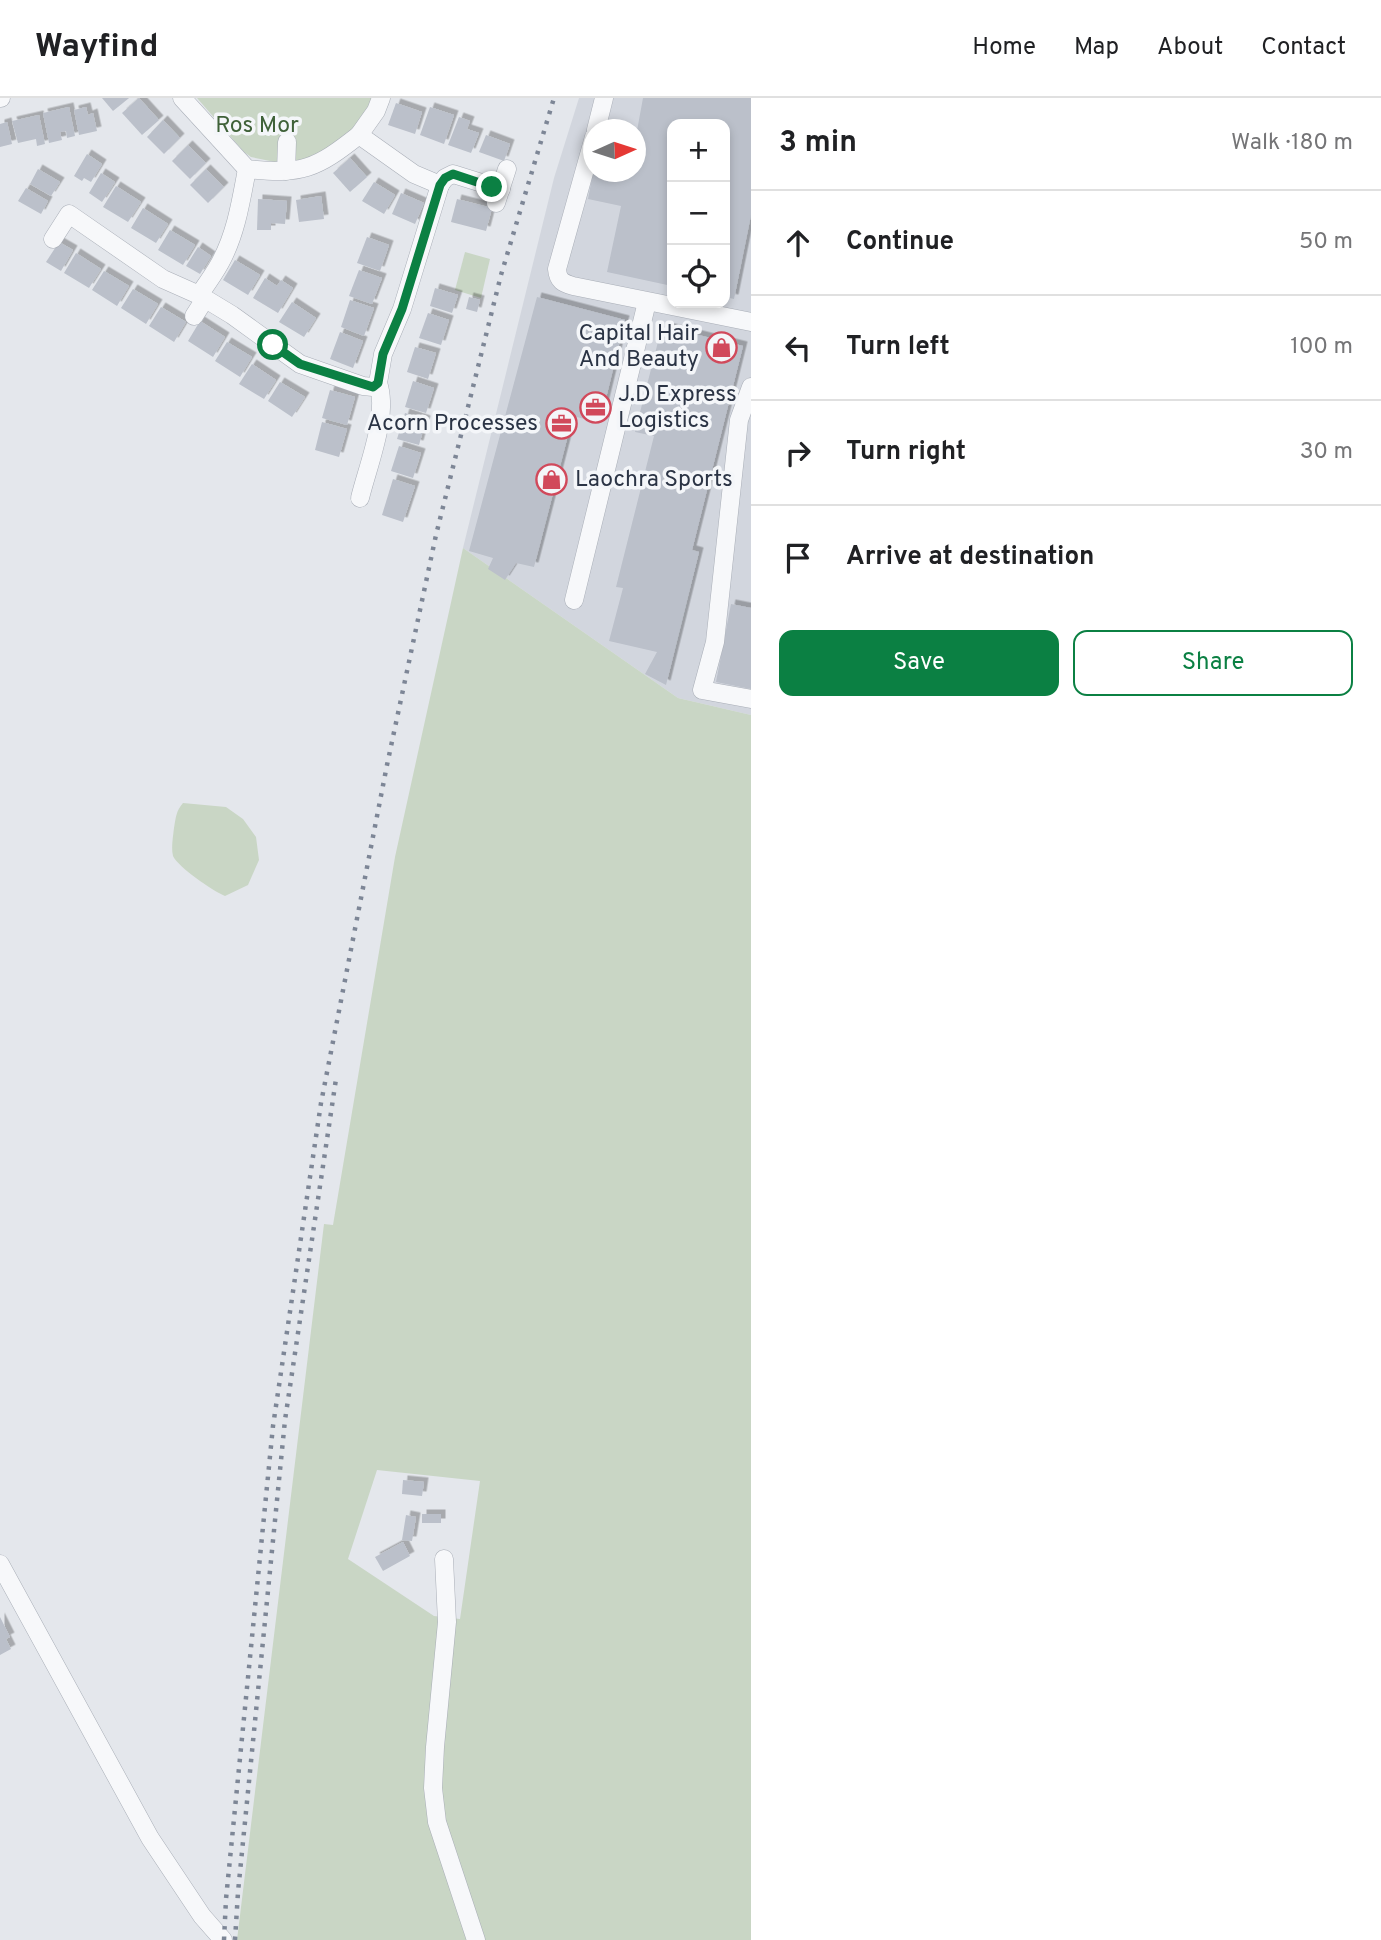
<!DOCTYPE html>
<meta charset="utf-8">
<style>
body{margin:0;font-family:Overpass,sans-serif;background:#f2f2f2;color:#202124}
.controls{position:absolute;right:21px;top:21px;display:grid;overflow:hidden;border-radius:14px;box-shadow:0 4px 10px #0003}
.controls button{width:63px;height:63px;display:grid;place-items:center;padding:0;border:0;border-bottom:2px solid #e0e0e0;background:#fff;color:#202124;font:35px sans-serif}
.compass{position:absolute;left:583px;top:21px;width:63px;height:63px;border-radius:50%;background:#fff;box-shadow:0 4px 10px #0003;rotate:87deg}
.stop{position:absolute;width:21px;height:21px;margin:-16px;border:5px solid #0b8043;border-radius:50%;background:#fff}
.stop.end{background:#0b8043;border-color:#fff;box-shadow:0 2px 7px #0008}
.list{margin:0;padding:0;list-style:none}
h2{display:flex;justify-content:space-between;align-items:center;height:91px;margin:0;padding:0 28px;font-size:30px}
h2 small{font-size:23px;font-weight:400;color:#757577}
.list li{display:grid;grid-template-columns:46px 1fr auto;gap:21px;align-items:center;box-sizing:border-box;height:105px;padding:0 28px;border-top:2px solid #e0e0e0}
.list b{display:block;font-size:26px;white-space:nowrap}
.list em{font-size:23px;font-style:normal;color:#757577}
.actions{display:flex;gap:14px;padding:21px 28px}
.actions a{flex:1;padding:16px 0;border:2px solid #0b8043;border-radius:14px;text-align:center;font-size:24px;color:#0b8043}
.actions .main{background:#0b8043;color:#fff}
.icon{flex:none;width:38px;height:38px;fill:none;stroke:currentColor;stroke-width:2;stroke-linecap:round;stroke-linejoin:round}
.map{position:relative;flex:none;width:751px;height:1842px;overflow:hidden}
header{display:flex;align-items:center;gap:42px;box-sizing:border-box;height:98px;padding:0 35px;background:#fff;border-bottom:2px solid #e0e0e0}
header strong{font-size:33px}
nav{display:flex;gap:38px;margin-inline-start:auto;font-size:24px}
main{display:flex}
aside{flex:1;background:#fff}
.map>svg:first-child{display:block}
.built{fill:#d2d6de;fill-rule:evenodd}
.green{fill:#c9d6c5;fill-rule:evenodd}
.building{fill:#bbc0ca;filter:url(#shadow)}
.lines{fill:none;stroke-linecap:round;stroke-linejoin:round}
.minor-casing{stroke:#a9aeb7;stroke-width:19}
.minor{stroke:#f7f8fa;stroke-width:18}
.rail{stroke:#7d8696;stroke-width:4.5;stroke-dasharray:3.5 7;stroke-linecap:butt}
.route{stroke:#0b8043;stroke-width:9}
.labels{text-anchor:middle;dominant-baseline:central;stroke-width:7;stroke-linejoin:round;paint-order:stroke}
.park-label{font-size:23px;fill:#3f6138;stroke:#f4f6f9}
.poi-label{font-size:23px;fill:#2b3445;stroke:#f4f6f9;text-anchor:end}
</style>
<header>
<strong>Wayfind</strong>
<nav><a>Home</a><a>Map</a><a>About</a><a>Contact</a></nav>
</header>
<main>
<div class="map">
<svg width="751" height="1842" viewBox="0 0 751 1842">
<defs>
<filter id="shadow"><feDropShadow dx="4.5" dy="-4.5" stdDeviation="0" flood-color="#0004"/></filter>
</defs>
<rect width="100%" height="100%" fill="#e4e7ec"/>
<path class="built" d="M 579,0 L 751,0 L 751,617 L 678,600 L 463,450 L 554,80 ZM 672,26 L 725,26 L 725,205 L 672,205 ZM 594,32 L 636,32 L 636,74 L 594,74 Z"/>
<g class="green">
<polygon points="197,0 374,0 358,28 307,64 279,62 275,64 251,59 244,54"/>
<polygon points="465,154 490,161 481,200 455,192"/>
<path d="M 463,450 L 678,600 L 751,617 L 751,1842 L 237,1842 L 324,1126 L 333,1127 L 395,759 ZM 377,1372 L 480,1383 L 460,1521 L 434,1518 L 348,1461 Z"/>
<path d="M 183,705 L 226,709 L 243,721 L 256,739 L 259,762 L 248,787 L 225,798 C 213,793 178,769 173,758 C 171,750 173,739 174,730 C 176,719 176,713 183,705 Z"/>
</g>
<g class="building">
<polygon points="102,0 129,0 113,13"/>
<polygon points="139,0 159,22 142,37 122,15"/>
<polygon points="643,0 751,0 751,117 734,201 725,199 725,26 672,26 672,188 607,174 621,108 588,101 593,75 626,82 628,74 636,74 636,38"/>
<polygon points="396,5 422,14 415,36 388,27"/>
<polygon points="69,9 75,38 67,40 66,33 60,34 62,42 49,45 43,15"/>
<polygon points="86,9 88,17 93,15 97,33 79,37 74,12"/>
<polygon points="430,9 454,17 444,46 420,37"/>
<polygon points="39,17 45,46 37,48 36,41 18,45 12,23"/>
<polygon points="459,19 470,23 467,31 479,35 471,55 448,47"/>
<polygon points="163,22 180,40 164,56 147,39"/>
<polygon points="7,24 12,46 0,49 0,26"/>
<polygon points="486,37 510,46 504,63 479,54"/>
<polygon points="188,47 206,65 190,81 172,63"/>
<polygon points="87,56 102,66 91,84 84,80 82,83 74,78"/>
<polygon points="350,60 367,79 350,94 333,75"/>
<polygon points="38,71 60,84 51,98 30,86"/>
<polygon points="206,71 224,89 208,105 190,87"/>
<polygon points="101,75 115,84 102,104 89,95"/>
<polygon points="374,84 395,97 384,116 362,103"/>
<polygon points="116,88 141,104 128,124 103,109"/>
<polygon points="26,90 48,103 41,116 18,103"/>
<polygon points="401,95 424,105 415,126 392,116"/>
<polygon points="321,98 324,121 299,124 296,102"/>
<polygon points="258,101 287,103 285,126 271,125 271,132 257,132"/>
<polygon points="457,101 492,110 486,133 451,124"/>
<polygon points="143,110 168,126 156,145 131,130"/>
<polygon points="170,132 195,147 183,167 158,152"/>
<polygon points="367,139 389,147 380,173 357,165"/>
<polygon points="59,144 73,152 61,173 46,164"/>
<polygon points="198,149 211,158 200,176 186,168"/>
<polygon points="76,155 101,171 89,190 64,175"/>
<polygon points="235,162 260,177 248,197 223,182"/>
<polygon points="359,172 382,180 372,206 349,198"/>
<polygon points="104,173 129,188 117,208 92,192"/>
<polygon points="265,180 277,188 281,182 293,190 278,215 253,200"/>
<polygon points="435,190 458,197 452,215 430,208"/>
<polygon points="133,191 158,206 146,226 121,210"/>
<polygon points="469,199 480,202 477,214 466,211"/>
<polygon points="537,199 625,222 600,325 573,318 534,469 516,465 505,482 488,471 493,460 469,453"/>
<polygon points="350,202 374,210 364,238 341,229"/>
<polygon points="292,204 316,220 304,239 279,224"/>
<polygon points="161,209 186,224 174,244 149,228"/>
<polygon points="428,215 449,222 441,247 419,240"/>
<polygon points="200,223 225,239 213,259 188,243"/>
<polygon points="662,228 743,248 692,452 699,454 666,587 645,576 657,554 609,543 623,490 616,489 654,338 635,334"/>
<polygon points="340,234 363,243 353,270 330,261"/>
<polygon points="227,244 252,259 240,279 215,263"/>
<polygon points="415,249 436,255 428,281 407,274"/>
<polygon points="252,266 276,282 264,301 239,286"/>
<polygon points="413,283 434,290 426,315 405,309"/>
<polygon points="280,284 305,299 292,319 268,303"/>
<polygon points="330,292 355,299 347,327 322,320"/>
<polygon points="405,315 426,322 419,347 397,341"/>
<polygon points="322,324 347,331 339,359 315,352"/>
<polygon points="399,348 421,355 413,380 391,373"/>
<polygon points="393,381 415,388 403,424 382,417"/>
<polygon points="731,506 751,510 751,591 716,584"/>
<polygon points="403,1382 424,1384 422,1398 402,1396"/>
<rect x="422" y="1416" width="19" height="9"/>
<polygon points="406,1417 416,1419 412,1443 402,1442"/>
<polygon points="403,1444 410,1458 383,1473 375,1459"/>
<polygon points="0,1519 10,1539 6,1541 11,1551 0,1557"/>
</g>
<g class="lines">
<defs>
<g id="minor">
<polyline points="0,0 1,0"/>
<polyline points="596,32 604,0"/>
<polyline points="359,37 376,13 381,0"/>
<path d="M 594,39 L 557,171 C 558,183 563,185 573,188 L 751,224"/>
<polyline points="286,73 287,44"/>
<polyline points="440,87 445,80 453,76 501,91"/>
<polyline points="496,105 507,71"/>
<path d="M 53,141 L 69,116 L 163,181 L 199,197 L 232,217 L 300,266 L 363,288 L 373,289 L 378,285 L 383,256 L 402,211 L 440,87 L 414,76 L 359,37 C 316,71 302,77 247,71 L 182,0"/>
<path d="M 199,197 C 206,187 214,176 220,165 C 236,136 241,103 247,71"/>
<polyline points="194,218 205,201"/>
<polyline points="751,289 739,322 715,544 702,592 751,601"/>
<path d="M 360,400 C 368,367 389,317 378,285"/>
<polyline points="574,502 647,204"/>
<polyline points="444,1461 447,1524 435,1649 433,1690 437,1724 476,1842"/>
<polyline points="0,1466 150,1740 202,1818 223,1842"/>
</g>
</defs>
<use href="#minor" class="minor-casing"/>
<use href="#minor" class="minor"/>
<g class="rail">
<polyline points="224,1842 226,1801 273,1328 321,1005 387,667 436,437 501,177 554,0"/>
<polyline points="235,1842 238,1794 285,1322 336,981"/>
</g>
</g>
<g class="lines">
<polyline class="route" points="273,247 300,266 373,289 378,285 383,256 402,211 440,87 445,80 453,76 492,89"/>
</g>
<defs>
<symbol id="shop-ring" viewBox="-11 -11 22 22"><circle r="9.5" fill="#f4f6f9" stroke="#d1495b" stroke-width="1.5"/><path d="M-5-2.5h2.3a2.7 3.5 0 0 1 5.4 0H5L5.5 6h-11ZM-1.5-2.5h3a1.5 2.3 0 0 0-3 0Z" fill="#d1495b"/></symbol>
<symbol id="office-ring" viewBox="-11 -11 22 22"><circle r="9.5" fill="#f4f6f9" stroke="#d1495b" stroke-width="1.5"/><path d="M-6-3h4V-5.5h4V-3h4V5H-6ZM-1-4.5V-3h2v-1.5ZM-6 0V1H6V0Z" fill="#d1495b"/></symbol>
</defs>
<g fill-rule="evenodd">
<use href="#shop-ring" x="704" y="232" width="35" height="35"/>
<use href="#office-ring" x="578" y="292" width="35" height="35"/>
<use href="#office-ring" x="544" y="308" width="35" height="35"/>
<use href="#shop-ring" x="534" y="364" width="35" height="35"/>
</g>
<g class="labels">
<g class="park-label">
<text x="257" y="28">Ros Mor</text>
</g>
<g class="poi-label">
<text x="699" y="236">Capital Hair<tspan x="699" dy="26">And Beauty</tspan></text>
<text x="618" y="297" text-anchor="start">J.D Express<tspan x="618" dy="26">Logistics</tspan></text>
<text x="538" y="326">Acorn Processes</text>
<text x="575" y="382" text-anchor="start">Laochra Sports</text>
</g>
</g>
</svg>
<div class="controls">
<button>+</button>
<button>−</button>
<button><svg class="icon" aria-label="locate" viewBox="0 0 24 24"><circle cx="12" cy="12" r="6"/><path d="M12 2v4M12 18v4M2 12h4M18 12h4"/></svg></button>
</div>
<svg class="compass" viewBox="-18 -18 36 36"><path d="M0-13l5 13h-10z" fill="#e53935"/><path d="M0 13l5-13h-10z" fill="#757577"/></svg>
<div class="stop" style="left:273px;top:247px"></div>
<div class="stop end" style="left:492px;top:89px"></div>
</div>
<aside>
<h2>3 min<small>Walk · 180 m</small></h2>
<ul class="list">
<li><svg class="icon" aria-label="ahead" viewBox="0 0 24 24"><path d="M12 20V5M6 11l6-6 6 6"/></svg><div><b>Continue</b></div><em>50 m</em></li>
<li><svg class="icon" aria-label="left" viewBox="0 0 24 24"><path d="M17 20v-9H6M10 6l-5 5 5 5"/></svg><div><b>Turn left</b></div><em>100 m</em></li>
<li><svg class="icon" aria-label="right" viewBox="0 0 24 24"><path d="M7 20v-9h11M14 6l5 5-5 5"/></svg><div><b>Turn right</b></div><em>30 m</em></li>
<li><svg class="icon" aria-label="arrive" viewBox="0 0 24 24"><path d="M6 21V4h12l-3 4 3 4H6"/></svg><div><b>Arrive at destination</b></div></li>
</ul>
<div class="actions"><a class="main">Save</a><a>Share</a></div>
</aside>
</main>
